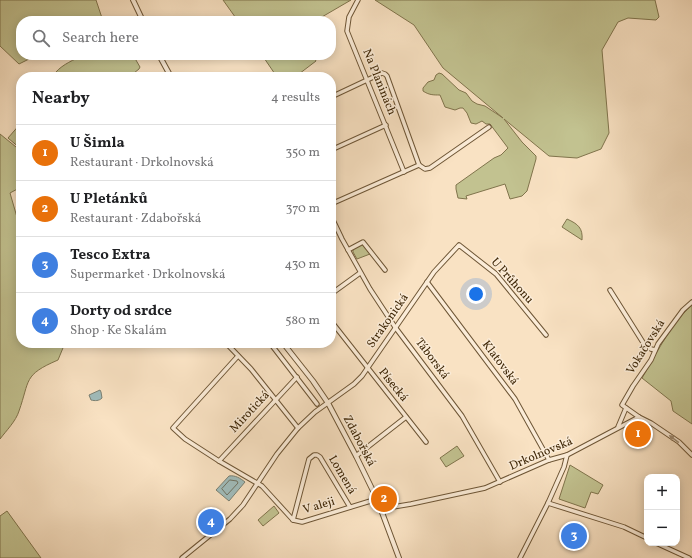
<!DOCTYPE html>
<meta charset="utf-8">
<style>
body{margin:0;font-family:Vollkorn,serif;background:#f6f6f6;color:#202124}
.controls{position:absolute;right:12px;bottom:12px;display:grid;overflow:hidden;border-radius:8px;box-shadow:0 2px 10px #0003}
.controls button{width:36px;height:36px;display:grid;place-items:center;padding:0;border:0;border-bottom:1px solid #e0e0e0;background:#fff;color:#202124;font:20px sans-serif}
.you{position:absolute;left:476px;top:294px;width:14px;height:14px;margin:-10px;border:3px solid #fff;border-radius:50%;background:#1a73e8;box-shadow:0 0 0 6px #1a73e833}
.badge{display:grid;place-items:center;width:26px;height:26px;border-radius:50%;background:#1a73e8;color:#fff;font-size:13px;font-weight:700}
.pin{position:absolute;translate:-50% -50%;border:2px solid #fff;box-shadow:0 1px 4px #0006}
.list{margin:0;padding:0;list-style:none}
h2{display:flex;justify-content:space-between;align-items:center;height:52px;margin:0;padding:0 16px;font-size:17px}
h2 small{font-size:13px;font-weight:400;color:#757577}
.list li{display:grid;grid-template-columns:26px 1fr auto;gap:12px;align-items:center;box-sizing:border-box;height:56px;padding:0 16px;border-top:1px solid #e0e0e0}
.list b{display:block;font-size:15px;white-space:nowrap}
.list p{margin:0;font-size:13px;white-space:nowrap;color:#757577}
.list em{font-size:13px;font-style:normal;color:#757577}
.icon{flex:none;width:22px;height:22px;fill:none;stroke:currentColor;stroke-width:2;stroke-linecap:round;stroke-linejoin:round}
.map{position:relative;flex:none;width:692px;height:558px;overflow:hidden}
.search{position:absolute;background:#fff;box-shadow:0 2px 10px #0003;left:16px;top:16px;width:320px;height:44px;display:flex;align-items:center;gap:10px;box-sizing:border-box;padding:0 14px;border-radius:16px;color:#757577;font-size:15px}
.panel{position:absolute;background:#fff;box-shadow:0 2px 10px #0003;left:16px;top:72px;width:320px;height:276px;border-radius:16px}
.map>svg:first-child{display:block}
.green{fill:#c2c290;stroke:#80744c}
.water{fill:#a0bcbb;stroke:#798073}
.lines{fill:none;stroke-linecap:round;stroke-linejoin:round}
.shore{stroke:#707261;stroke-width:1}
.minor-casing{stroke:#6e5636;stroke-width:5.5}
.tertiary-casing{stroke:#6e5636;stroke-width:6}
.minor{stroke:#fbecd8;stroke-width:3.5}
.tertiary{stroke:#fbecd8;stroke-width:4}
.oneway{fill:#9d8a70}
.labels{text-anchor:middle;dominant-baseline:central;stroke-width:3;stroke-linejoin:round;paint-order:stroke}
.street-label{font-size:12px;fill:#3f2707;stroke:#fbecd8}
</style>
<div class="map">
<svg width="692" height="558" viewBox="0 0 692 558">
<rect width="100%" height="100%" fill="#f9e2c3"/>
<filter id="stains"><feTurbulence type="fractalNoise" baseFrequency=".005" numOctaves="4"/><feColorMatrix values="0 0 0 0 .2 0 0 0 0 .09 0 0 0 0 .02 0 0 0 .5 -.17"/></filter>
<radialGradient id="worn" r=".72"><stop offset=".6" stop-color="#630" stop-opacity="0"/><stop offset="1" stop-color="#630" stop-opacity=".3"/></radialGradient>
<g class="green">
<polygon points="0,0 96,0 103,21 21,21 21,55 37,55 19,64 0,46"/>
<polygon points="223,0 351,0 315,21 238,21"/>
<path d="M 375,0 L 655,0 L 659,17 L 656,20 L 628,18 L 618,22 L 602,50 L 609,133 L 601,149 L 577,158 L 549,156 L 504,119 L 522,142 L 536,156 L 536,159 L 527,191 L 522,196 L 510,199 L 505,184 L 466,196 L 467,199 L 458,198 L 456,189 L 456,185 L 494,158 L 501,155 L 508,148 L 490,124 L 486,124 L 482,121 L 476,124 L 471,123 L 467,113 L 463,108 L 460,108 L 455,110 L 445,107 L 440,95 C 433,95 429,95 423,91 L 423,88 L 428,82 L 434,80 L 436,75 L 439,73 L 442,74 L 459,90 L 466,93 L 472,101 L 477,104 L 485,106 L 503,118 L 443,68 L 414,25 Z"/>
<path d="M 83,55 L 121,55 L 123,58 L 130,55 L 133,55 L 140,67 L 139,69 L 129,77 L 57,77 L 56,72 C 63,64 74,60 83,55 Z"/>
<polygon points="262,55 313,55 316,61 295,77 277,77"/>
<polygon points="21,123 21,149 8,138"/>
<path d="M 0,134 L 21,151 L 21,187 L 10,193 L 21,231 L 21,343 L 65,343 L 58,360 C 23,375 30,380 19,411 C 16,421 6,431 0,439 Z"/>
<path d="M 567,219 C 578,224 583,228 582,240 L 562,227 Z"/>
<polygon points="361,244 364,245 370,254 357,259 353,252 353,249"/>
<path d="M 692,305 L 692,424 L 673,411 L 671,401 L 642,378 C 653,360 662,341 675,324 C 679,317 686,311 692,305 Z"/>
<polygon points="457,446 464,456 446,467 440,458"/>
<polygon points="570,465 603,485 598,494 591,492 585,508 559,499"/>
<polygon points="274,506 279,513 263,526 258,520"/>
<polygon points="7,511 41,558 0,558 0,516"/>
</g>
<g class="water">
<path d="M 100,390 L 101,392 L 102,398 C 99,401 95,401 91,400 L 89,395 Z"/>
<path d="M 229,476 C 235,475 240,478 245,482 L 229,501 L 216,490 Z"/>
</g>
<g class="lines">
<polygon class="shore" points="230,480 237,481 238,483 227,495 222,489"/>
<defs>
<g id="minor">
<polyline points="358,0 349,17 347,31 404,172"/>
<polyline points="331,97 382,73 385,74 387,76 419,165"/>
<polyline points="331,150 386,125"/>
<polyline points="419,165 425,169 430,168 489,127"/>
<polyline points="331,204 419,165"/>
<polyline points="331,216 342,239 370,289 395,327 462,416 500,482"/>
<polyline points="348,250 363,242 385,270"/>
<polyline points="427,282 515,399 549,460"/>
<polyline points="610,290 644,344 651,349 655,350"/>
<polyline points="331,294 360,273"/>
<polyline points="692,302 683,310 658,344 651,360 633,386 622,405 639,417 651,423 679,442 692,455"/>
<polyline points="331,321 426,442"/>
<polyline points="226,343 251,369 298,428"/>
<polyline points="270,343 317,404"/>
<polyline points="238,356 173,428 185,439 219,461 262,486 293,520 302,522 377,499"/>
<polyline points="618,427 626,408"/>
<polyline points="356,456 406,417"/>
<polyline points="219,461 297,377"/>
<polyline points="548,503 624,527 647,538"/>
<polyline points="381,509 411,504 485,488 549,460 567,455 639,417"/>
<polyline points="293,520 309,459 314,455 317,455 320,457 350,507"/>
<polyline points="656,543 689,558"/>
<polyline points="182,558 230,519 243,505 277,454 298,428 315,412 354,384 362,376 434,272 459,245 496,274 546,335"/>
<polyline points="520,558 548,503 564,467 567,455"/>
</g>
<g id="tertiary">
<polyline points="133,0 143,21"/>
<polyline points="159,55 171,77"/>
<polyline points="283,343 313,381 328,403 356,456 377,499 399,558"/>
</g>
</defs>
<use href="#minor" class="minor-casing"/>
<use href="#tertiary" class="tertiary-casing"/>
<use href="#minor" class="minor"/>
<use href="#tertiary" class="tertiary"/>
</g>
<defs><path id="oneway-solid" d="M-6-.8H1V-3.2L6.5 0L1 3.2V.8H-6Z"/></defs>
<use class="oneway" href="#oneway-solid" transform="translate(674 439) rotate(-143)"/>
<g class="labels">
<g class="street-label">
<text transform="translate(379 82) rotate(68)">Na Planinách</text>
<text transform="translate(512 281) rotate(48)">U Průhonu</text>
<text transform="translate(388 321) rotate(-55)">Strakonická</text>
<text transform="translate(646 347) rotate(-58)">Vokačovská</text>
<text transform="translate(432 359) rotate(53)">Táborská</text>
<text transform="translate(500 363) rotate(53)">Klatovská</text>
<text transform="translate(393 385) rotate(51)">Písecká</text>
<text transform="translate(250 412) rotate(-47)">Mirotická</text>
<text transform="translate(359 441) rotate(62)">Zdabořská</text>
<text transform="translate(541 454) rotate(-23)">Drkolnovská</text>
<text transform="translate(342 475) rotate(59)">Lomená</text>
<text transform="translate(319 506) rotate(-17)">V aleji</text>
</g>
</g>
<rect width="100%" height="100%" filter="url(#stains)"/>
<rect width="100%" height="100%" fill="url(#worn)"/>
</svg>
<div class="controls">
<button>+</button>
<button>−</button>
</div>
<div class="you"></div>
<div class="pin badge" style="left:638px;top:434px;background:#e8710a">1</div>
<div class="pin badge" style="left:384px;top:499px;background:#e8710a">2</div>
<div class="pin badge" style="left:574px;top:536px;background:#3f7fe0">3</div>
<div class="pin badge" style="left:211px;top:522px;background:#3f7fe0">4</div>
<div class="search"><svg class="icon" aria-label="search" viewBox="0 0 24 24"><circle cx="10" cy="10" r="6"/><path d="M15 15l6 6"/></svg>Search here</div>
<section class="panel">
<h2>Nearby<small>4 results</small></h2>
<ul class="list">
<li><span class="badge" style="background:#e8710a">1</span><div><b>U Šimla</b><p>Restaurant · Drkolnovská</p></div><em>350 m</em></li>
<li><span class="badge" style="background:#e8710a">2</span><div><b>U Pletánků</b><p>Restaurant · Zdabořská</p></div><em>370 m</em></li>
<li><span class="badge" style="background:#3f7fe0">3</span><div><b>Tesco Extra</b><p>Supermarket · Drkolnovská</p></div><em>430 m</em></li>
<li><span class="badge" style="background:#3f7fe0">4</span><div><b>Dorty od srdce</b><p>Shop · Ke Skalám</p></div><em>580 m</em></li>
</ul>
</section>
</div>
